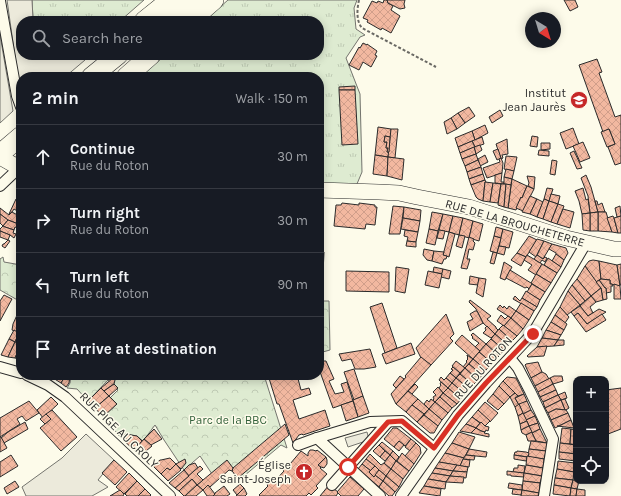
<!DOCTYPE html>
<meta charset="utf-8">
<style>
body{margin:0;font-family:Karla,sans-serif;background:#242831;color:#f1f3f6}
.controls{position:absolute;right:12px;bottom:12px;display:grid;overflow:hidden;border-radius:8px;box-shadow:0 2px 10px #0003}
.controls button{width:36px;height:36px;display:grid;place-items:center;padding:0;border:0;border-bottom:1px solid #363941;background:#171b24;color:#f1f3f6;font:20px sans-serif}
.compass{position:absolute;left:525px;top:12px;width:36px;height:36px;border-radius:50%;background:#171b24;box-shadow:0 2px 10px #0003;rotate:142deg}
.stop{position:absolute;width:12px;height:12px;margin:-9px;border:3px solid #d93025;border-radius:50%;background:#fff}
.stop.end{background:#d93025;border-color:#fff;box-shadow:0 1px 4px #0008}
.list{margin:0;padding:0;list-style:none}
h2{display:flex;justify-content:space-between;align-items:center;height:52px;margin:0;padding:0 16px;font-size:17px}
h2 small{font-size:13px;font-weight:400;color:#9ea1a6}
.list li{display:grid;grid-template-columns:26px 1fr auto;gap:12px;align-items:center;box-sizing:border-box;height:64px;padding:0 16px;border-top:1px solid #363941}
.list b{display:block;font-size:15px;white-space:nowrap}
.list p{margin:0;font-size:13px;white-space:nowrap;color:#9ea1a6}
.list em{font-size:13px;font-style:normal;color:#9ea1a6}
.icon{flex:none;width:22px;height:22px;fill:none;stroke:currentColor;stroke-width:2;stroke-linecap:round;stroke-linejoin:round}
.map{position:relative;flex:none;width:621px;height:496px;overflow:hidden}
.search{position:absolute;background:#171b24;box-shadow:0 2px 10px #0003;left:16px;top:16px;width:308px;height:44px;display:flex;align-items:center;gap:10px;box-sizing:border-box;padding:0 14px;border-radius:16px;color:#9ea1a6;font-size:15px}
.panel{position:absolute;background:#171b24;box-shadow:0 2px 10px #0003;left:16px;top:72px;width:308px;height:308px;border-radius:16px}
.map>svg:first-child{display:block}
.grass{fill:url(#grass-tufts);stroke:#74746e}
.forest{fill:url(#forest-crowns);stroke:#74746e}
.parking{fill:#eceadb;stroke:#74746e}
.building{fill:url(#building-cross-hatch);stroke:#2b2b2b}
.lines{fill:none;stroke-linecap:round;stroke-linejoin:round}
.street-casing{stroke:#2b2b2b;stroke-width:12}
.secondary-casing{stroke:#2b2b2b;stroke-width:16}
.highway-casing{stroke:#2b2b2b;stroke-width:20}
.path{stroke:#6a6964;stroke-width:2;stroke-dasharray:3 2;stroke-linecap:butt}
.street{stroke:#fdfbea;stroke-width:10}
.secondary{stroke:#fdfbea;stroke-width:15}
.highway{stroke:#fdfbea;stroke-width:19}
.route{stroke:#d93025;stroke-width:5}
.labels{text-anchor:middle;dominant-baseline:central;stroke-width:3;stroke-linejoin:round;paint-order:stroke}
.poi-label{font-size:12px;fill:#2b2b2b;stroke:#fdfbea;text-anchor:end}
.street-label{font-size:12px;fill:#2b2b2b;stroke:#fdfbea}
.park-label{font-size:12px;fill:#34623c;stroke:#fdfbea}
</style>
<div class="map">
<svg width="621" height="496" viewBox="0 0 621 496">
<defs>
<pattern id="grass-tufts" width="24" height="20" patternUnits="userSpaceOnUse"><rect width="24" height="20" fill="#deebd1"/><path d="M3 7l-1-3M5 7V3M7 7l1-3M15 17l-1-3M17 17v-4M19 17l1-3" fill="none" stroke="#bfcab4"/></pattern>
<pattern id="forest-crowns" width="20" height="18" patternUnits="userSpaceOnUse"><rect width="20" height="18" fill="#deebd1"/><path d="M2 6a3 3 0 1 1 6 0M12 15a3 3 0 1 1 6 0" fill="none" stroke="#bfcab4"/></pattern>
<pattern id="building-cross-hatch" width="8" height="8" patternUnits="userSpaceOnUse"><rect width="8" height="8" fill="#f2b8a0"/><path d="M0 0l8 8M0 8l8-8" fill="none" stroke="#d09e8a"/></pattern>
</defs>
<rect width="100%" height="100%" fill="#fdfbea"/>
<g class="grass">
<polygon points="32,0 144,0 120,21 62,21 33,19"/>
<polygon points="228,0 357,0 354,8 356,29 365,35 360,37 346,58 360,94 362,172 354,191 319,183 319,77 139,77 165,55 319,55 319,21 204,21"/>
</g>
<g class="forest">
<polygon points="3,257 4,262 21,265 21,302 0,290 0,259"/>
<polygon points="319,301 329,301 330,350 319,353"/>
<polygon points="71,375 264,375 287,448 281,445 238,481 230,466 214,477 200,456 184,470 164,440 155,425 143,441 137,436 125,434 121,438 103,416 110,398 118,390 108,380 88,401 77,389 67,388 70,383"/>
</g>
<g class="parking">
<polygon points="7,0 32,0 33,19 62,21 21,21 21,55 83,55 85,60 65,77 21,77 21,99"/>
<polygon points="0,35 13,111 0,123"/>
<polygon points="367,432 369,440 348,447 345,438"/>
<polygon points="86,434 114,460 98,480 108,487 92,496 26,496 22,487 62,458"/>
</g>
<g class="building">
<polygon points="384,0 387,0 388,3 393,6 391,10 400,16 391,33 382,28 381,30 367,22 368,20 363,18 372,1 377,3 378,1 383,3"/>
<polygon points="387,0 405,0 404,4 405,8 400,9 388,3"/>
<polygon points="564,0 575,0 578,7 570,11"/>
<polygon points="363,43 367,45 367,44 377,51 375,55 377,56 371,67 363,62 359,70 349,65 359,47 360,48"/>
<polygon points="597,59 602,72 599,73 615,117 621,115 621,163 615,165 608,147 615,144 609,129 603,132 579,65"/>
<polygon points="355,86 355,90 339,90 339,87"/>
<polygon points="339,90 355,90 358,144 342,145"/>
<polygon points="469,107 475,116 465,123 458,113"/>
<polygon points="500,110 503,116 492,123 489,117"/>
<polygon points="458,113 465,123 457,129 451,118"/>
<polygon points="451,118 457,129 447,134 444,122"/>
<polygon points="485,125 488,133 475,140 472,131"/>
<polygon points="378,127 391,129 391,137 385,136 384,142 387,142 386,148 388,148 387,152 389,152 388,157 375,155"/>
<polygon points="573,128 579,144 566,149 560,133"/>
<polygon points="391,129 398,129 395,158 388,157"/>
<polygon points="609,129 615,144 607,147 601,132"/>
<polygon points="472,131 475,140 458,147 455,138"/>
<polygon points="385,136 390,137 389,152 387,152 388,148 386,148 387,142 384,142"/>
<polygon points="532,136 538,137 537,147 530,146"/>
<polygon points="482,137 484,144 475,147 472,141"/>
<polygon points="507,139 508,154 502,155 503,158 501,159 496,144"/>
<polygon points="472,141 475,147 460,153 458,147"/>
<polygon points="583,142 590,158 580,162 573,146"/>
<polygon points="541,143 550,143 550,149 541,150"/>
<polygon points="480,145 482,150 476,154 474,147"/>
<polygon points="474,147 476,154 462,159 460,153"/>
<polygon points="498,149 501,158 497,160 493,151"/>
<polygon points="539,150 549,151 549,156 538,155"/>
<polygon points="574,151 582,168 577,169 570,153"/>
<polygon points="476,154 478,160 465,166 462,159"/>
<polygon points="375,155 388,157 387,176 373,174"/>
<polygon points="485,155 488,162 480,166 478,159"/>
<polygon points="506,156 517,157 514,171 504,169"/>
<polygon points="388,157 404,159 402,180 387,176"/>
<polygon points="501,158 503,163 502,173 487,178 483,168 500,162 499,159"/>
<polygon points="478,160 481,167 467,172 465,166"/>
<polygon points="552,160 557,161 555,175 550,174"/>
<polygon points="481,167 483,174 469,179 467,172"/>
<polygon points="506,169 514,171 512,179 504,177"/>
<polygon points="502,173 501,182 504,182 504,184 495,183 495,175"/>
<polygon points="483,174 485,180 471,185 469,179"/>
<polygon points="586,175 591,187 598,212 590,213 588,196 581,178"/>
<polygon points="527,176 535,177 534,189 528,186 529,183"/>
<polygon points="504,177 512,179 511,185 504,184"/>
<polygon points="512,179 527,186 522,198 521,197 516,210 508,208"/>
<polygon points="485,180 486,182 485,182 483,201 478,199 476,197 471,185"/>
<polygon points="485,182 493,183 490,202 483,201"/>
<polygon points="493,183 501,184 498,203 490,202"/>
<polygon points="501,184 506,184 504,207 498,205"/>
<polygon points="506,184 511,185 508,208 504,207"/>
<polygon points="527,186 534,189 523,211 516,208 521,197 522,198"/>
<polygon points="547,188 553,189 549,201 544,199"/>
<polygon points="583,188 586,200 588,199 590,213 582,214 579,201 575,191"/>
<polygon points="551,194 560,196 558,204 549,201"/>
<polygon points="530,196 537,199 530,214 522,212"/>
<polygon points="16,199 21,202 21,217 17,215 19,212 14,209 12,212 9,214"/>
<polygon points="537,199 543,202 537,217 530,214"/>
<polygon points="544,199 549,201 543,219 537,217"/>
<polygon points="549,201 558,204 551,222 543,219"/>
<polygon points="595,201 597,201 598,205 602,203 605,212 598,212"/>
<polygon points="342,203 359,205 359,203 375,205 375,207 377,207 375,225 366,224 365,229 334,226 336,205 341,205"/>
<polygon points="558,204 564,206 557,224 551,222"/>
<polygon points="393,206 404,207 400,234 389,234"/>
<polygon points="620,206 621,216 617,217 615,208"/>
<polygon points="404,207 421,210 420,221 403,218"/>
<polygon points="0,208 9,215 12,212 21,217 18,224 8,220 0,214"/>
<polygon points="563,209 574,212 570,228 557,224"/>
<polygon points="432,212 443,214 438,231 429,229"/>
<polygon points="598,212 606,212 612,232 598,231"/>
<polygon points="598,212 598,231 590,231 590,213"/>
<polygon points="590,213 590,231 583,230 582,214"/>
<polygon points="0,214 8,220 3,226 0,223"/>
<polygon points="443,214 453,216 449,232 439,230"/>
<polygon points="453,216 463,218 459,235 449,232"/>
<polygon points="613,216 614,218 618,233 612,232 607,218"/>
<polygon points="621,216 621,233 618,233 614,218"/>
<polygon points="403,218 420,221 418,232 401,229"/>
<polygon points="463,218 473,221 469,238 459,235"/>
<polygon points="8,220 21,225 21,228 20,229 15,227 14,230 5,227 3,226"/>
<polygon points="473,221 483,224 479,241 469,238"/>
<polygon points="3,226 5,227 14,230 13,233 16,234 14,238 10,235 0,231 0,229"/>
<polygon points="496,227 503,229 501,238 494,236"/>
<polygon points="429,229 438,231 435,245 426,243"/>
<polygon points="503,229 513,232 509,248 499,246"/>
<polygon points="405,230 418,232 416,242 407,241 408,237 404,236"/>
<polygon points="439,230 445,231 443,239 437,238"/>
<polygon points="0,231 10,235 8,240 10,241 5,248 2,246 3,244 4,244 8,240 0,237"/>
<polygon points="449,232 455,234 449,257 443,255"/>
<polygon points="459,235 465,236 462,248 456,246"/>
<polygon points="494,236 501,238 497,253 490,251"/>
<polygon points="529,236 537,240 526,257 517,253"/>
<polygon points="469,237 474,239 473,241 475,243 473,250 469,249 467,259 470,259 467,269 461,268"/>
<polygon points="537,239 544,241 536,257 529,252"/>
<polygon points="407,241 416,242 416,247 406,246"/>
<polygon points="544,241 552,244 543,259 537,255"/>
<polygon points="319,244 323,244 322,252 324,252 322,295 319,295"/>
<polygon points="552,244 566,248 568,253 564,260 556,254 556,253 549,249"/>
<polygon points="499,246 506,247 504,255 497,253"/>
<polygon points="424,249 434,251 432,261 427,260 423,255"/>
<polygon points="434,251 444,252 443,255 447,256 446,259 444,259 442,264 432,261"/>
<polygon points="493,252 497,253 494,264 490,263"/>
<polygon points="517,253 526,257 521,266 511,260"/>
<polygon points="556,254 564,260 561,267 552,261"/>
<polygon points="527,255 542,264 536,275 528,270 532,265 524,260"/>
<polygon points="537,255 543,259 545,257 547,258 545,262 542,260 540,263 534,259"/>
<polygon points="548,258 561,267 557,273 544,265"/>
<polygon points="593,260 599,261 601,279 596,282 585,266 589,261"/>
<polygon points="599,261 617,265 620,286 610,284 610,280 601,279"/>
<polygon points="504,262 512,267 505,280 500,278"/>
<polygon points="542,264 557,273 551,283 536,274"/>
<polygon points="621,264 621,285 620,285 617,265"/>
<polygon points="585,266 601,288 591,296 577,279"/>
<polygon points="396,267 409,269 405,293 395,291"/>
<polygon points="434,267 443,269 442,274 433,272"/>
<polygon points="443,269 451,271 449,279 441,277"/>
<polygon points="510,270 531,283 532,284 529,289 527,287 525,288 506,278"/>
<polygon points="346,271 389,272 389,292 346,291"/>
<polygon points="428,271 442,274 439,288 425,285"/>
<polygon points="536,274 551,283 545,292 531,283"/>
<polygon points="470,276 479,278 478,285 469,284"/>
<polygon points="479,278 486,279 483,297 476,293"/>
<polygon points="577,279 591,296 585,301 572,285"/>
<polygon points="601,279 610,280 610,284 612,284 613,286 611,286 611,292 606,293 606,288 605,288 599,280"/>
<polygon points="599,280 605,288 606,288 607,299 603,300 601,288 596,282"/>
<polygon points="532,284 545,292 540,300 527,292"/>
<polygon points="614,284 620,286 621,299 614,299"/>
<polygon points="572,285 585,301 580,305 568,291"/>
<polygon points="601,288 603,300 596,302 591,296"/>
<polygon points="526,291 540,300 537,307 522,298"/>
<polygon points="568,291 580,305 567,315 560,307"/>
<polygon points="4,295 12,299 0,321 0,301"/>
<polygon points="515,296 520,301 522,298 537,307 534,311 513,299"/>
<polygon points="591,296 596,302 590,307 593,313 588,316 580,306"/>
<polygon points="470,300 491,316 487,319 496,327 496,328 498,330 495,334 483,323 476,309 469,302"/>
<polygon points="382,303 397,348 385,353 370,307"/>
<polygon points="521,303 534,311 529,320 516,311"/>
<polygon points="500,305 503,308 504,306 507,309 509,306 516,311 511,318 497,309"/>
<polygon points="21,306 21,328 19,333 12,330 13,324"/>
<polygon points="580,306 588,316 599,309 606,312 587,324 578,313 574,316 571,312"/>
<polygon points="560,307 569,317 565,323 555,315"/>
<polygon points="475,311 477,311 483,323 470,331 467,322 473,319 470,314"/>
<polygon points="516,311 529,320 523,329 511,318"/>
<polygon points="578,313 587,324 602,314 606,320 586,332 574,316"/>
<polygon points="446,314 454,334 450,338 453,341 431,365 421,358 416,348"/>
<polygon points="501,315 505,319 508,316 511,318 504,326 497,321"/>
<polygon points="555,315 567,324 564,330 551,322"/>
<polygon points="511,318 523,329 517,336 504,326"/>
<polygon points="551,322 564,330 561,335 546,330"/>
<polygon points="503,325 517,336 512,341 499,329"/>
<polygon points="487,326 495,334 491,338 483,333 486,330 485,328"/>
<polygon points="499,329 512,341 508,345 495,334"/>
<polygon points="14,330 19,333 15,342 9,339"/>
<polygon points="546,330 561,335 558,340 542,338"/>
<polygon points="19,333 21,334 21,344 15,342"/>
<polygon points="473,333 486,344 480,351 475,347 479,343 472,338 473,337 471,335"/>
<polygon points="495,334 508,345 504,350 491,339"/>
<polygon points="462,335 480,351 473,359 455,343"/>
<polygon points="542,338 558,340 554,346 537,347"/>
<polygon points="9,339 15,342 8,357 1,355"/>
<polygon points="491,339 504,350 499,356 486,344"/>
<polygon points="558,340 564,340 564,345 554,346"/>
<polygon points="15,342 21,344 15,358 8,357"/>
<polygon points="411,343 415,354 386,364 382,354"/>
<polygon points="486,344 499,356 492,363 479,352"/>
<polygon points="21,345 21,360 15,358"/>
<polygon points="547,346 544,356 528,357 527,356 537,347"/>
<polygon points="370,349 376,367 364,369 355,369 351,359 342,361 339,354"/>
<polygon points="479,352 492,363 486,370 473,359"/>
<polygon points="467,355 473,359 465,368 463,367 467,362 466,361 468,359 467,358 468,357 467,356"/>
<polygon points="421,357 431,365 396,404 391,394 406,377 405,376"/>
<polygon points="473,359 486,370 482,375 469,364"/>
<polygon points="319,361 326,361 334,379 329,381 335,394 344,392 341,384 347,382 353,401 333,408 319,369"/>
<polygon points="456,361 465,368 460,373 452,366"/>
<polygon points="538,362 542,372 531,378 525,365 526,364"/>
<polygon points="469,364 482,375 478,380 465,368"/>
<polygon points="453,367 460,373 456,378 450,373 453,370 451,369"/>
<polygon points="465,368 478,380 473,385 460,374"/>
<polygon points="354,369 363,396 354,400 344,372"/>
<polygon points="542,372 546,374 549,379 535,386 531,378"/>
<polygon points="450,373 456,378 452,383 446,378"/>
<polygon points="460,374 473,385 469,389 456,378"/>
<polygon points="55,375 66,375 61,383 53,378"/>
<polygon points="66,375 70,376 69,383 66,387 61,383"/>
<polygon points="268,375 297,375 301,390 309,388 311,394 293,400 299,419 325,410 330,426 303,435 302,434 299,435 293,443 279,404 277,404"/>
<polygon points="400,376 404,379 396,388 393,385"/>
<polygon points="554,376 562,376 563,381 553,384 550,378"/>
<polygon points="441,377 444,380 446,378 452,383 448,388 439,380"/>
<polygon points="507,377 516,378 524,394 518,396 503,381"/>
<polygon points="113,378 115,380 114,384 104,391 101,388"/>
<polygon points="456,378 469,389 465,394 452,383"/>
<polygon points="550,378 553,384 538,392 535,386"/>
<polygon points="503,381 515,393 510,397 499,386"/>
<polygon points="441,382 448,388 443,393 439,388 441,385 440,384"/>
<polygon points="452,383 465,394 461,399 448,388"/>
<polygon points="114,384 118,388 109,396 104,391"/>
<polygon points="415,384 418,387 412,394 408,391"/>
<polygon points="553,384 556,390 540,397 538,392"/>
<polygon points="499,386 510,397 504,404 493,394"/>
<polygon points="438,387 443,393 435,402 433,400 434,399 433,397 436,395 433,392"/>
<polygon points="101,388 109,396 95,408 88,401"/>
<polygon points="448,388 461,399 457,404 443,393"/>
<polygon points="621,388 621,429 608,434 606,423 606,390"/>
<polygon points="556,390 558,395 543,402 540,397"/>
<polygon points="408,391 418,399 406,412 396,404"/>
<polygon points="565,392 567,398 561,400 558,395"/>
<polygon points="443,393 457,404 452,408 440,397"/>
<polygon points="515,393 518,396 515,398 519,405 515,407 510,397"/>
<polygon points="493,394 504,404 498,410 487,401"/>
<polygon points="524,394 527,401 519,405 515,398"/>
<polygon points="558,395 561,400 545,408 543,402"/>
<polygon points="109,396 117,404 103,417 95,408"/>
<polygon points="363,396 369,413 358,417 353,400"/>
<polygon points="51,397 58,404 43,418 37,410"/>
<polygon points="440,397 452,408 448,413 435,402"/>
<polygon points="418,399 429,409 424,414 412,405"/>
<polygon points="431,399 435,402 429,409 424,404 427,400 429,402"/>
<polygon points="565,399 569,408 566,410 565,410 561,400"/>
<polygon points="561,400 565,410 556,409 548,413 545,408"/>
<polygon points="29,401 39,413 26,421 22,416 17,419 20,424 0,437 0,418"/>
<polygon points="353,401 358,417 346,421 341,405"/>
<polygon points="527,401 531,410 523,414 519,404"/>
<polygon points="435,402 448,413 442,420 429,409"/>
<polygon points="485,402 498,413 490,422 478,410"/>
<polygon points="519,404 523,413 518,416 515,407"/>
<polygon points="412,405 424,414 417,422 406,412"/>
<polygon points="429,409 442,420 438,426 424,415"/>
<polygon points="556,409 566,410 568,413 551,420 548,413"/>
<polygon points="52,410 77,437 61,451 40,428 51,419 46,414"/>
<polygon points="478,410 490,421 485,426 472,417"/>
<polygon points="531,410 535,416 526,420 523,414"/>
<polygon points="523,413 527,421 520,424 518,416"/>
<polygon points="568,413 571,420 555,428 551,420"/>
<polygon points="46,414 51,419 45,424 40,419"/>
<polygon points="424,415 438,426 434,433 430,433 417,422"/>
<polygon points="535,416 538,423 529,426 526,420"/>
<polygon points="472,417 480,423 476,428 466,424"/>
<polygon points="571,420 574,428 557,426 559,426"/>
<polygon points="527,421 529,426 521,430 520,424"/>
<polygon points="25,422 28,429 4,443 1,438 8,432"/>
<polygon points="481,422 485,426 489,427 488,431 486,430 485,432 481,431 476,428"/>
<polygon points="538,423 540,429 532,433 529,426"/>
<polygon points="285,424 289,435 238,478 232,471 233,468"/>
<polygon points="466,424 476,428 471,433 460,431"/>
<polygon points="529,426 532,432 526,435 522,433 521,430"/>
<polygon points="393,428 397,428 411,439 405,446 399,441 394,447 384,439"/>
<polygon points="476,428 481,431 485,432 484,433 489,434 489,437 471,433"/>
<polygon points="562,428 571,429 570,444 560,443"/>
<polygon points="154,429 162,439 151,445 144,439"/>
<polygon points="540,429 547,443 536,441 532,433"/>
<polygon points="571,429 576,430 576,445 570,444"/>
<polygon points="459,432 475,437 469,449 452,443"/>
<polygon points="532,432 532,433 536,441 528,441 526,435"/>
<polygon points="125,434 137,436 142,441 134,450 121,438"/>
<polygon points="0,437 1,437 7,448 0,452"/>
<polygon points="144,439 152,446 140,456 134,450"/>
<polygon points="411,439 416,443 410,451 405,447"/>
<polygon points="399,441 404,445 399,451 394,447"/>
<polygon points="531,441 547,443 546,451 529,449"/>
<polygon points="382,442 393,451 390,455 379,445"/>
<polygon points="416,443 420,447 421,453 414,464 405,456"/>
<polygon points="452,443 469,449 464,458 445,453"/>
<polygon points="560,443 576,445 576,454 559,452"/>
<polygon points="379,445 385,451 380,457 373,451"/>
<polygon points="469,449 487,452 486,457 466,455"/>
<polygon points="529,449 546,451 544,459 528,457"/>
<polygon points="310,450 313,450 316,451 317,450 326,457 318,465 321,467 320,468 327,474 316,486 318,488 311,495 309,493 306,496 260,496 259,495 268,486 267,485 270,481 273,483 284,471 282,469 288,462 290,464 301,451 308,456 308,453"/>
<polygon points="385,451 390,455 385,461 380,457"/>
<polygon points="393,451 399,457 396,461 390,455"/>
<polygon points="517,451 526,452 529,453 528,457 514,455 515,452 517,452"/>
<polygon points="559,452 576,454 576,461 559,459"/>
<polygon points="402,453 414,464 409,471 397,461"/>
<polygon points="445,453 464,458 460,466 439,462"/>
<polygon points="370,454 381,465 384,463 391,469 386,476 366,459"/>
<polygon points="11,455 18,466 0,477 0,462"/>
<polygon points="390,455 396,461 391,469 384,463"/>
<polygon points="466,455 475,456 474,460 463,459"/>
<polygon points="514,455 527,457 526,461 514,459"/>
<polygon points="527,456 544,459 543,468 526,465"/>
<polygon points="326,457 327,460 327,464 324,468 321,467 318,465"/>
<polygon points="170,458 176,464 170,470 167,468 161,474 153,466 160,460 161,460"/>
<polygon points="185,459 186,463 181,469 176,464"/>
<polygon points="366,459 375,466 371,471 362,464"/>
<polygon points="463,459 470,460 469,467 460,466"/>
<polygon points="114,460 127,472 115,485 102,473"/>
<polygon points="227,460 233,468 232,471 229,470 210,487 208,485 203,490 197,485"/>
<polygon points="396,461 409,471 403,479 391,469"/>
<polygon points="558,461 575,463 574,472 557,469"/>
<polygon points="439,462 457,465 453,471 435,468"/>
<polygon points="195,463 198,468 189,476 184,470 189,465"/>
<polygon points="176,464 181,470 168,481 161,474 167,468 170,470"/>
<polygon points="362,464 371,471 369,472 374,477 375,475 383,481 379,487 358,469"/>
<polygon points="457,465 468,467 467,472 453,471"/>
<polygon points="518,465 525,466 524,473 513,472 514,468 518,468"/>
<polygon points="526,465 543,468 542,476 524,473"/>
<polygon points="200,466 203,469 197,474 203,480 197,485 192,479 179,491 175,488 194,471"/>
<polygon points="375,466 379,470 374,477 369,472"/>
<polygon points="435,468 453,471 450,476 432,473"/>
<polygon points="391,469 403,479 399,487 386,476"/>
<polygon points="557,469 574,472 573,480 555,478"/>
<polygon points="184,470 189,476 175,488 169,483"/>
<polygon points="379,470 386,476 383,481 375,475"/>
<polygon points="453,471 467,472 466,478 450,476"/>
<polygon points="507,471 524,473 524,477 511,476 511,475 507,475"/>
<polygon points="129,473 137,481 124,494 116,487"/>
<polygon points="432,473 450,476 446,482 428,479"/>
<polygon points="524,473 542,476 540,483 523,481"/>
<polygon points="386,476 399,487 395,492 383,481"/>
<polygon points="450,476 464,477 463,483 446,482"/>
<polygon points="350,477 364,489 358,496 341,496 337,492"/>
<polygon points="555,478 573,480 571,488 554,485"/>
<polygon points="192,479 197,485 185,496 184,496 179,491"/>
<polygon points="428,479 446,482 445,489 424,486"/>
<polygon points="573,480 579,481 577,489 571,488"/>
<polygon points="15,481 19,487 7,494 4,488"/>
<polygon points="137,481 145,489 138,496 127,496 125,494"/>
<polygon points="383,481 395,492 392,496 389,496 379,487"/>
<polygon points="523,481 540,483 539,493 522,490"/>
<polygon points="509,483 522,485 522,490 508,488"/>
<polygon points="240,484 244,488 237,495 233,490"/>
<polygon points="197,485 203,490 196,496 185,496"/>
<polygon points="208,485 215,494 213,496 207,496 203,490"/>
<polygon points="329,485 338,492 337,492 338,493 336,496 320,496"/>
<polygon points="554,485 571,488 570,496 553,494"/>
<polygon points="224,486 230,494 227,496 213,496 215,494 215,493"/>
<polygon points="424,486 441,489 440,496 419,493"/>
<polygon points="244,488 247,494 245,496 236,496"/>
<polygon points="571,488 577,489 576,496 570,496"/>
<polygon points="145,489 151,495 150,496 138,496"/>
<polygon points="513,489 522,490 521,495 512,494"/>
<polygon points="577,489 585,490 585,496 576,496"/>
<polygon points="120,490 124,494 123,496 110,496"/>
<polygon points="522,490 539,493 538,496 521,496"/>
</g>
<g class="lines">
<defs>
<g id="street">
<polyline points="0,1 17,96 21,107"/>
<polyline points="0,186 21,166"/>
<polyline points="510,358 518,368 530,391 553,439 544,496"/>
<polyline points="0,367 21,373"/>
<polyline points="27,375 48,385 65,397 170,496"/>
<polyline points="298,445 317,438"/>
<polyline points="332,485 388,422"/>
<polyline points="380,496 317,438 370,422 402,421 434,448"/>
<polyline points="401,496 458,415 486,383 533,333 586,243"/>
</g>
<g id="secondary">
<polyline points="0,157 21,169"/>
<polyline points="319,190 379,192 399,193 417,197 469,207 566,238 614,249 621,249"/>
</g>
<g id="highway">
<polyline points="144,21 170,0"/>
<polyline points="168,21 193,0"/>
<polyline points="190,21 214,0"/>
<polyline points="91,77 118,55"/>
<polyline points="126,77 151,55"/>
<polyline points="0,154 21,136"/>
</g>
</defs>
<use href="#street" class="street-casing"/>
<use href="#secondary" class="secondary-casing"/>
<use href="#highway" class="highway-casing"/>
<path class="path" d="M 359,0 C 357,9 356,21 362,28 L 436,67"/>
<use href="#street" class="street"/>
<use href="#secondary" class="secondary"/>
<use href="#highway" class="highway"/>
</g>
<g class="lines">
<polyline class="route" points="348,467 388,422 402,421 434,448 458,415 486,383 533,334"/>
</g>
<defs>
<symbol id="school-disc" viewBox="-11 -11 22 22"><circle r="9.5" fill="#c62828" stroke="#fdfbea"/><path d="M0-5L7-2L0 1L-7-2ZM-4 1L0 2.5L4 1V4Q0 6-4 4Z" fill="#fff"/></symbol>
<symbol id="church-disc" viewBox="-11 -11 22 22"><circle r="9.5" fill="#c62828" stroke="#fdfbea"/><path d="M-1.2-6h2.4v3.5h3.3v2.4h-3.3V6h-2.4V-.1h-3.3v-2.4h3.3Z" fill="#fff"/></symbol>
</defs>
<g fill-rule="evenodd">
<use href="#school-disc" x="569" y="90" width="20" height="20"/>
<use href="#church-disc" x="294" y="462" width="20" height="20"/>
</g>
<g class="labels">
<g class="poi-label">
<text x="566" y="93">Institut<tspan x="566" dy="14">Jean Jaurès</tspan></text>
<text x="291" y="465">Église<tspan x="291" dy="14">Saint-Joseph</tspan></text>
</g>
<g class="street-label">
<text transform="translate(515 223) rotate(16)">RUE DE LA BROUCHETERRE</text>
<text transform="translate(483 368) rotate(-48)">RUE DU ROTON</text>
<text transform="translate(119 430) rotate(44)">RUE PIGE AU CROLY</text>
</g>
<g class="park-label">
<text x="228" y="420">Parc de la BBC</text>
</g>
</g>
</svg>
<div class="controls">
<button>+</button>
<button>−</button>
<button><svg class="icon" aria-label="locate" viewBox="0 0 24 24"><circle cx="12" cy="12" r="6"/><path d="M12 2v4M12 18v4M2 12h4M18 12h4"/></svg></button>
</div>
<svg class="compass" viewBox="-18 -18 36 36"><path d="M0-13l5 13h-10z" fill="#e53935"/><path d="M0 13l5-13h-10z" fill="#9ea1a6"/></svg>
<div class="stop" style="left:348px;top:467px"></div>
<div class="stop end" style="left:533px;top:334px"></div>
<div class="search"><svg class="icon" aria-label="search" viewBox="0 0 24 24"><circle cx="10" cy="10" r="6"/><path d="M15 15l6 6"/></svg>Search here</div>
<section class="panel">
<h2>2 min<small>Walk · 150 m</small></h2>
<ul class="list">
<li><svg class="icon" aria-label="ahead" viewBox="0 0 24 24"><path d="M12 20V5M6 11l6-6 6 6"/></svg><div><b>Continue</b><p>Rue du Roton</p></div><em>30 m</em></li>
<li><svg class="icon" aria-label="right" viewBox="0 0 24 24"><path d="M7 20v-9h11M14 6l5 5-5 5"/></svg><div><b>Turn right</b><p>Rue du Roton</p></div><em>30 m</em></li>
<li><svg class="icon" aria-label="left" viewBox="0 0 24 24"><path d="M17 20v-9H6M10 6l-5 5 5 5"/></svg><div><b>Turn left</b><p>Rue du Roton</p></div><em>90 m</em></li>
<li><svg class="icon" aria-label="arrive" viewBox="0 0 24 24"><path d="M6 21V4h12l-3 4 3 4H6"/></svg><div><b>Arrive at destination</b></div></li>
</ul>
</section>
</div>
